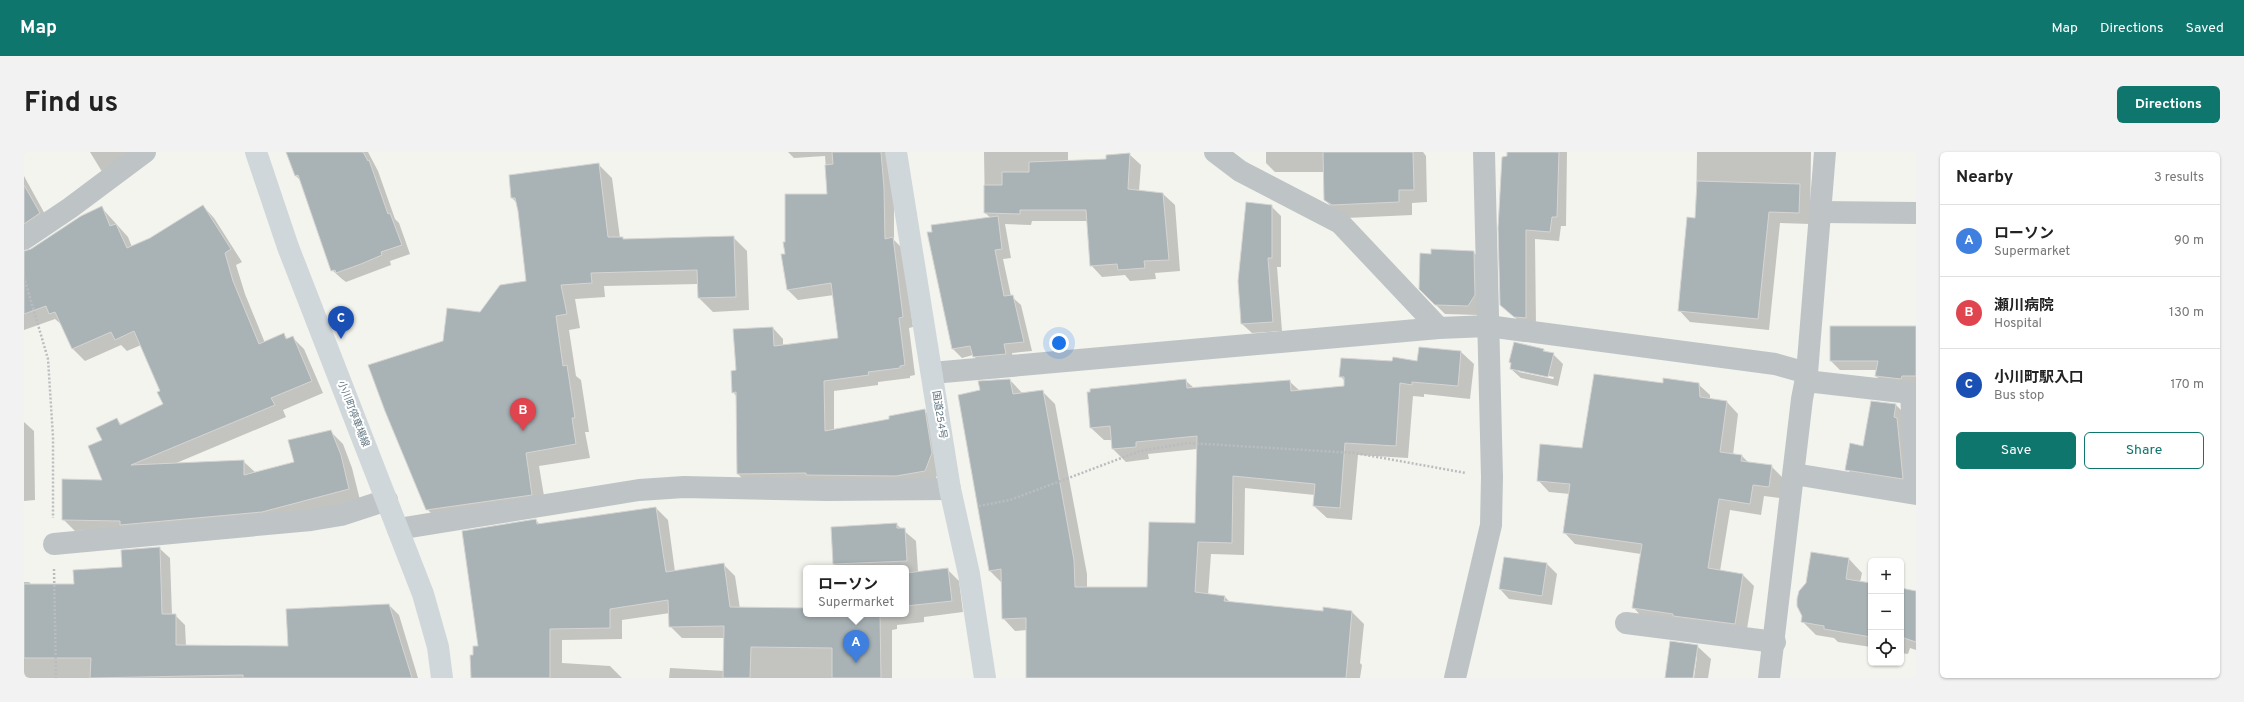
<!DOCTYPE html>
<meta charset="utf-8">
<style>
body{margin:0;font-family:Overpass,"Noto Sans JP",sans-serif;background:#f2f2f2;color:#222}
.controls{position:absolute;right:12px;bottom:12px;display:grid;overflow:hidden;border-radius:6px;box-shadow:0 1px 3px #0004}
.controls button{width:36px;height:36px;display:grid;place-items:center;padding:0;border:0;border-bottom:1px solid #e0e0e0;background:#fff;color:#222;font:20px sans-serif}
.you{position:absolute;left:1035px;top:191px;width:14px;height:14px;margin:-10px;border:3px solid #fff;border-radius:50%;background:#1a73e8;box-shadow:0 0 0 6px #1a73e833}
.badge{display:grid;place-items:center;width:26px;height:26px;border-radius:50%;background:#0f766e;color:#fff;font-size:13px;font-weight:700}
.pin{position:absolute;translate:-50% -33px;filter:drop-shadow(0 1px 2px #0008)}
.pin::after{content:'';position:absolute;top:21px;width:14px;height:12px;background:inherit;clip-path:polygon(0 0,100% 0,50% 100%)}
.popup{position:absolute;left:779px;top:413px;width:106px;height:52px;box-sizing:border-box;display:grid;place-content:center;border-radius:6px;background:#fff;filter:drop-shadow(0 1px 3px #0005);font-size:13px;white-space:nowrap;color:#767676}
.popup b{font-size:15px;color:#222}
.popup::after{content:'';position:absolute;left:50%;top:100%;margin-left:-8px;border:8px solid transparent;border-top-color:#fff}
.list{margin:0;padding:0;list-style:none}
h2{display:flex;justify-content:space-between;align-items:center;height:52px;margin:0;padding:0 16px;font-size:17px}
h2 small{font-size:13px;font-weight:400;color:#767676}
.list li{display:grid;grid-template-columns:26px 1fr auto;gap:12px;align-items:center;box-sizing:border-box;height:72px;padding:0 16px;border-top:1px solid #e0e0e0}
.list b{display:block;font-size:15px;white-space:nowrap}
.list p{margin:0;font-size:13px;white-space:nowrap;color:#767676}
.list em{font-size:13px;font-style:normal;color:#767676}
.actions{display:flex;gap:8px;padding:12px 16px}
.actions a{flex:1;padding:9px 0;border:1px solid #0f766e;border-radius:6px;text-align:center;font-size:14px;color:#0f766e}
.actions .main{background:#0f766e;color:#fff}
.icon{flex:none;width:22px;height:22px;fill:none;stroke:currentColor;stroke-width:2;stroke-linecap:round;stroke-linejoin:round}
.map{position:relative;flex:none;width:1892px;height:526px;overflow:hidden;border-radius:6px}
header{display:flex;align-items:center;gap:24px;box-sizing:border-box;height:56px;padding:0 20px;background:#0f766e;color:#fff}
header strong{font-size:19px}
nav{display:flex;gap:22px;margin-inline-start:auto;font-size:14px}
.intro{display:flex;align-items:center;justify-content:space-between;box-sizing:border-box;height:96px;padding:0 24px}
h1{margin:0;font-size:28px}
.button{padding:10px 18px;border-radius:6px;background:#0f766e;color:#fff;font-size:14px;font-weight:700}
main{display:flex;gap:24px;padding:0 24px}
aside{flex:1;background:#fff;border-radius:6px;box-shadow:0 1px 3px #0004}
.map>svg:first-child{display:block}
.shadow{fill:#0003;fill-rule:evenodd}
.building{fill:#a9b3b6;stroke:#d5d5d2}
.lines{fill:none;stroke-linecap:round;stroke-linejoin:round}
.path{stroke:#babdbf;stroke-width:2.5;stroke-dasharray:2 2;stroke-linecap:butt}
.minor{stroke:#bec4c6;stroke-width:22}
.major{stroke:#d0d7da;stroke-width:22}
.highway{stroke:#d0d7da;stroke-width:22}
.labels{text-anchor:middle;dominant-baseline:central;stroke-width:4;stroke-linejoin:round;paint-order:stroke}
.street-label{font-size:10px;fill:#617682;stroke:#fff}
</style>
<header>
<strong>Map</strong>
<nav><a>Map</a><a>Directions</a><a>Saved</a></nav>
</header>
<div class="intro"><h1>Find us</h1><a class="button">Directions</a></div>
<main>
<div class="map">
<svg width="1892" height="526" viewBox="0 0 1892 526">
<rect width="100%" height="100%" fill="#f4f4ef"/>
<g class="shadow">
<polygon points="66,0 127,0 87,28 77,18"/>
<polygon points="263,0 344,0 354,19 371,67 375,71 386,102 366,109 367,113 322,130 318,127 308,118 277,29 272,24"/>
<polygon points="764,0 866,0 870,47 870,88 879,97 889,175 885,176 891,223 886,224 886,226 854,230 854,233 810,239 810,278 867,267 900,258 910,268 917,312 911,329 724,332 714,322 713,245 709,240 713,219 749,176 759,187 759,194 815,187 810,143 774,148 764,138 762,103 804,43 801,4 770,6"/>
<polygon points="960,0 1044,0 1044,11 1083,8 1105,2 1117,13 1115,39 1139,42 1151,53 1156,119 1131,121 1132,127 1106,129 1101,123 1078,125 1067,113 1063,69 1008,69 1007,73 981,72 987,106 979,107 987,144 997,153 1008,199 988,201 990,210 958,213 949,203 938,206 929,197 904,81 967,66 961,61"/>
<polygon points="1242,0 1399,0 1402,4 1403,50 1388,51 1388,63 1322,66 1314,62 1301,48 1300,20 1251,20 1242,11"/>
<polygon points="1484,0 1543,0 1542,74 1537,74 1535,89 1511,87 1512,175 1501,174 1487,162"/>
<polygon points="1673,0 1787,0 1786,72 1756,71 1745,178 1666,170 1655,158 1672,67"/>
<polygon points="574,12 588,26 596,86 601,88 709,85 723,99 725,158 689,160 675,146 674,132 580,134 581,145 551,147 556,176 545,178 552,224 557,228 565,280 561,280 566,306 515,314 522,356 417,371 403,357 420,190 456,161 503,130 493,51 488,46"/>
<polygon points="0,24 28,75 0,91"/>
<polygon points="179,54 190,66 218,110 212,113 221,142 241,191 260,183 264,187 268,185 280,197 299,241 259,258 262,265 150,312 219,309 232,321 271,311 307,280 319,292 328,316 336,348 251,372 51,379 39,367 80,329 79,288 93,268 98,273 140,253 137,240 117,193 103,199 97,193 61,209 49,197 38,173 31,167 0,178 0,127 77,55 104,85 108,95 127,87"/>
<polygon points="1247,54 1257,64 1257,115 1253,115 1258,179 1228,181 1218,172"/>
<polygon points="1449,100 1459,109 1454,163 1421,162 1411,152 1408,103"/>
<polygon points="1892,175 1892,233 1862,234 1852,224 1853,218 1816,218 1807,209"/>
<polygon points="1396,196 1437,200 1450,212 1446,247 1400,242 1400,245 1389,244 1384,306 1334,303 1328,368 1303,366 1290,354 1291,343 1221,336 1220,403 1187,402 1184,443 1200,444 1207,451 1300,460 1327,459 1340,472 1336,511 1338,513 1336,526 1003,526 1003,478 991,479 979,466 978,431 966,419 958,239 986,228 999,242 1018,239 1031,252 1063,422 1063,436 1124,436 1172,372 1173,297 1124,302 1125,307 1102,310 1089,297 1088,288 1080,288 1067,276 1162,229 1170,236 1265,229 1276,239 1320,235 1321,229 1316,224 1369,210 1394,210"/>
<path d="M 1519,198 L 1529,202 L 1539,212 L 1534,234 L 1497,226 L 1487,217 ZM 1492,217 L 1530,225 L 1529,227 L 1495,220 Z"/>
<polygon points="1639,232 1674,232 1686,243 1686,248 1703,250 1714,262 1709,303 1718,304 1725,311 1747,314 1759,326 1756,346 1740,344 1737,363 1706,358 1696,419 1719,423 1730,434 1722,483 1620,467 1609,455 1617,402 1551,392 1540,380 1546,342 1525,340 1514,328 1559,297"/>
<polygon points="1848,250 1872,253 1880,261 1886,335 1831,326 1823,317 1840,295"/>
<polygon points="0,270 10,279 11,348 0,349"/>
<polygon points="632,356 644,368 651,420 699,412 711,424 716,457 782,457 782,462 882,462 882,416 814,416 810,412 808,376 872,372 892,389 894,420 923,417 935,429 939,460 900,465 900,470 873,473 873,477 868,478 868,526 645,526 646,516 701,519 701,486 658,486 646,474 646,461 598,468 598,487 538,488 538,511 586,514 598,526 448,526 450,504 512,368 516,373"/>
<polygon points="135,396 146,406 148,463 151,463 161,473 162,494 265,495 365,453 375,463 394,526 0,526 0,430 5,430 8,433 52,433 99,416"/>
<polygon points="1480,406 1523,412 1533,422 1528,453 1485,447 1476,437"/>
<polygon points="1825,407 1838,421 1836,430 1847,432 1847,495 1814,490 1810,486 1792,483 1779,470"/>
<polygon points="1877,437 1892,442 1892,498 1886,496 1884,502 1877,501"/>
<polygon points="1673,494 1687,507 1684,526 1670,526 1673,504 1671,504 1668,526 1642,526"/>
</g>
<g class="building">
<polygon points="262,0 339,0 344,9 345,8 364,62 366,61 378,93 357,100 358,103 337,112 312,121 311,118 307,119 274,23 271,24"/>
<polygon points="808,0 857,0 860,36 861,87 869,85 879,165 875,166 881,213 876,214 876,216 844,220 845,223 800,229 801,279 865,267 865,264 901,257 908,301 901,319 872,324 782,323 782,321 713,322 712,240 708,241 707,219 712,218 709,177 749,175 750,194 814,186 807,131 763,138 757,102 761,102 759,90 761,90 761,42 803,42 801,13 809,12"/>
<polygon points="1299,0 1389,0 1390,38 1375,38 1375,50 1308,53 1300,48"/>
<polygon points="1483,0 1535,0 1533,65 1528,65 1526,80 1502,78 1502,166 1490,165 1476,153 1474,76 1478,5 1483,4"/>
<polygon points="1106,1 1104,37 1139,41 1145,108 1120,109 1121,116 1094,118 1093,112 1066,114 1062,58 996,58 996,62 960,61 960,33 978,33 978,20 1005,20 1005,10 1082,7 1082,3"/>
<polygon points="575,11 584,85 599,85 599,87 710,84 712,145 674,146 673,118 567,121 568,131 537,133 543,162 532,164 539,214 543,213 551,266 548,266 552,292 502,301 508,343 402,358 361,259 344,213 419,189 423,156 456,160 476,133 502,129 494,59 491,46 487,46 485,23"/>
<polygon points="1673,29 1776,32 1775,61 1745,60 1734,167 1654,159 1663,65 1671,66"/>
<polygon points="0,33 16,61 0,72"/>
<polygon points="1222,50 1248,53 1248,106 1244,106 1249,170 1217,172 1214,129"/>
<polygon points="179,53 207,97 201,101 209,129 235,192 260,181 262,187 269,184 288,229 247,246 251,253 107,313 220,308 220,323 270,310 264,288 307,278 317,303 325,337 238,360 96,373 96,369 38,368 38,327 78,328 64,294 78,288 72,276 93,266 96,273 139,252 133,240 136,239 110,179 91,188 87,180 48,197 31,160 25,162 22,154 0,162 0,99 7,97 57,64 78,54 86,74 92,72 103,96 126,86"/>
<polygon points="974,64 978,97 971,98 980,144 989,143 1000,190 980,192 982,202 949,205 946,194 928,197 903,80 908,80 907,73"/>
<polygon points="1407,97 1450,99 1451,143 1444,154 1411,153 1395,137 1396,101 1407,102"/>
<polygon points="1806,174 1892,174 1892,224 1878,224 1877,227 1851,224 1854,209 1806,209"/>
<polygon points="1490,190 1520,197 1519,199 1530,201 1524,225 1486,217 1487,211 1485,210"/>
<polygon points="1395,195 1437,199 1434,234 1388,230 1388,233 1376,231 1372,294 1321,291 1316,356 1289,354 1291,332 1209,324 1208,391 1174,390 1171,440 1201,444 1200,449 1299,459 1299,455 1328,459 1322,526 1002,526 1002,466 978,467 977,417 965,419 934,243 956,238 954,229 986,227 989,242 1019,238 1050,408 1051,435 1123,435 1125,370 1171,371 1173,284 1112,290 1112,295 1088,297 1086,274 1066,276 1063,240 1066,240 1066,237 1162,227 1163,236 1266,228 1267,239 1320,234 1320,225 1315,225 1317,206 1368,209 1369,205 1393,209"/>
<polygon points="1570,222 1639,231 1639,226 1675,231 1676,245 1703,249 1696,300 1718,303 1717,309 1748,313 1745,335 1729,333 1726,352 1695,347 1684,416 1719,422 1711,472 1649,464 1649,462 1608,456 1618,392 1539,381 1546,332 1513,329 1516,292 1558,296"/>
<polygon points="1847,249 1872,252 1870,265 1873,266 1879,327 1821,318 1826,291 1839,294"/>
<polygon points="632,355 642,420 700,411 706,455 782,456 782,462 856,462 857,526 808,526 808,496 727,495 726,526 699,526 700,474 645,475 644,448 586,457 586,476 526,477 526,526 447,526 446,503 449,503 449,494 454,494 438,379 512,367 513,372"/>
<polygon points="873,371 873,376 881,376 883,409 809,412 807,375"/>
<polygon points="136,395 138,462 152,462 152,493 264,494 262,457 365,452 388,526 219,526 219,523 66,526 67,506 0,506 0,432 50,432 49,418 98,415 97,398"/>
<polygon points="1787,400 1825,406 1822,427 1847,431 1847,485 1800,477 1800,474 1777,470 1778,464 1773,454 1773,447 1775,439 1782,431"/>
<polygon points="1480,405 1523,411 1518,444 1475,437"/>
<polygon points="924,416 928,449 882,454 882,421"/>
<polygon points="1877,436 1892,439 1892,490 1877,485"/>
<polygon points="1646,489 1674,493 1669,526 1641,526"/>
</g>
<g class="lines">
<g class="path">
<polyline points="0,125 24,207 29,285 29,366"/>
<polyline points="955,354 986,348 1116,299 1164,291 1331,301 1442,321"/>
<polyline points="30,417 32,526"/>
</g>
<g class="minor">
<polyline points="1191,0 1216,19 1316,71 1415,176"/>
<polyline points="1797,60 1892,61"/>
<polyline points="0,87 46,56 121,0"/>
<polyline points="908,221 1415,176 1464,174 1751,212 1783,221"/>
<polyline points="1782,229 1887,241 1892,341"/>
<polyline points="1770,322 1892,342"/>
<polyline points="374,377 615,338 660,335 803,338 926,337"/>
<polyline points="30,392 287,368 317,363 363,348"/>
<polyline points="1602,471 1751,490"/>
<polyline points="1431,526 1467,373 1468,325 1460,0"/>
<polyline points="1745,526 1778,247 1783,221 1801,0"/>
</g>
<polyline class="major" points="232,0 264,95 399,442 414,495 418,526"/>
<polyline class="highway" points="872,0 926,337 945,422 961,526"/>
</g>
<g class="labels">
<g class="street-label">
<text transform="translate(329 262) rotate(69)">小川町停車場線</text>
<text transform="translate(915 263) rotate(81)">国道254号</text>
</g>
</g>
</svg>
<div class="controls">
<button>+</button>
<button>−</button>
<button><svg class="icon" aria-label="locate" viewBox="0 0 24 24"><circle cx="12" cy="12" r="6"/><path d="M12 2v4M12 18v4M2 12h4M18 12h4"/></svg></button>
</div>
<div class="you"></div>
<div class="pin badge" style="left:832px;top:511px;background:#3f7fe0">A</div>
<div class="popup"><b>ローソン</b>Supermarket</div>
<div class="pin badge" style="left:499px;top:279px;background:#e0444e">B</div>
<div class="pin badge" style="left:317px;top:187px;background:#1a4fb4">C</div>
</div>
<aside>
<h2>Nearby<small>3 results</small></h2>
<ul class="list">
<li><span class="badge" style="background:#3f7fe0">A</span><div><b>ローソン</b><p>Supermarket</p></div><em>90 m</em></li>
<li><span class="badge" style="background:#e0444e">B</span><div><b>瀬川病院</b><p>Hospital</p></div><em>130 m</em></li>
<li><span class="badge" style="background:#1a4fb4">C</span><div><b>小川町駅入口</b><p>Bus stop</p></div><em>170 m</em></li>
</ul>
<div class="actions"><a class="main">Save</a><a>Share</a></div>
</aside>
</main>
